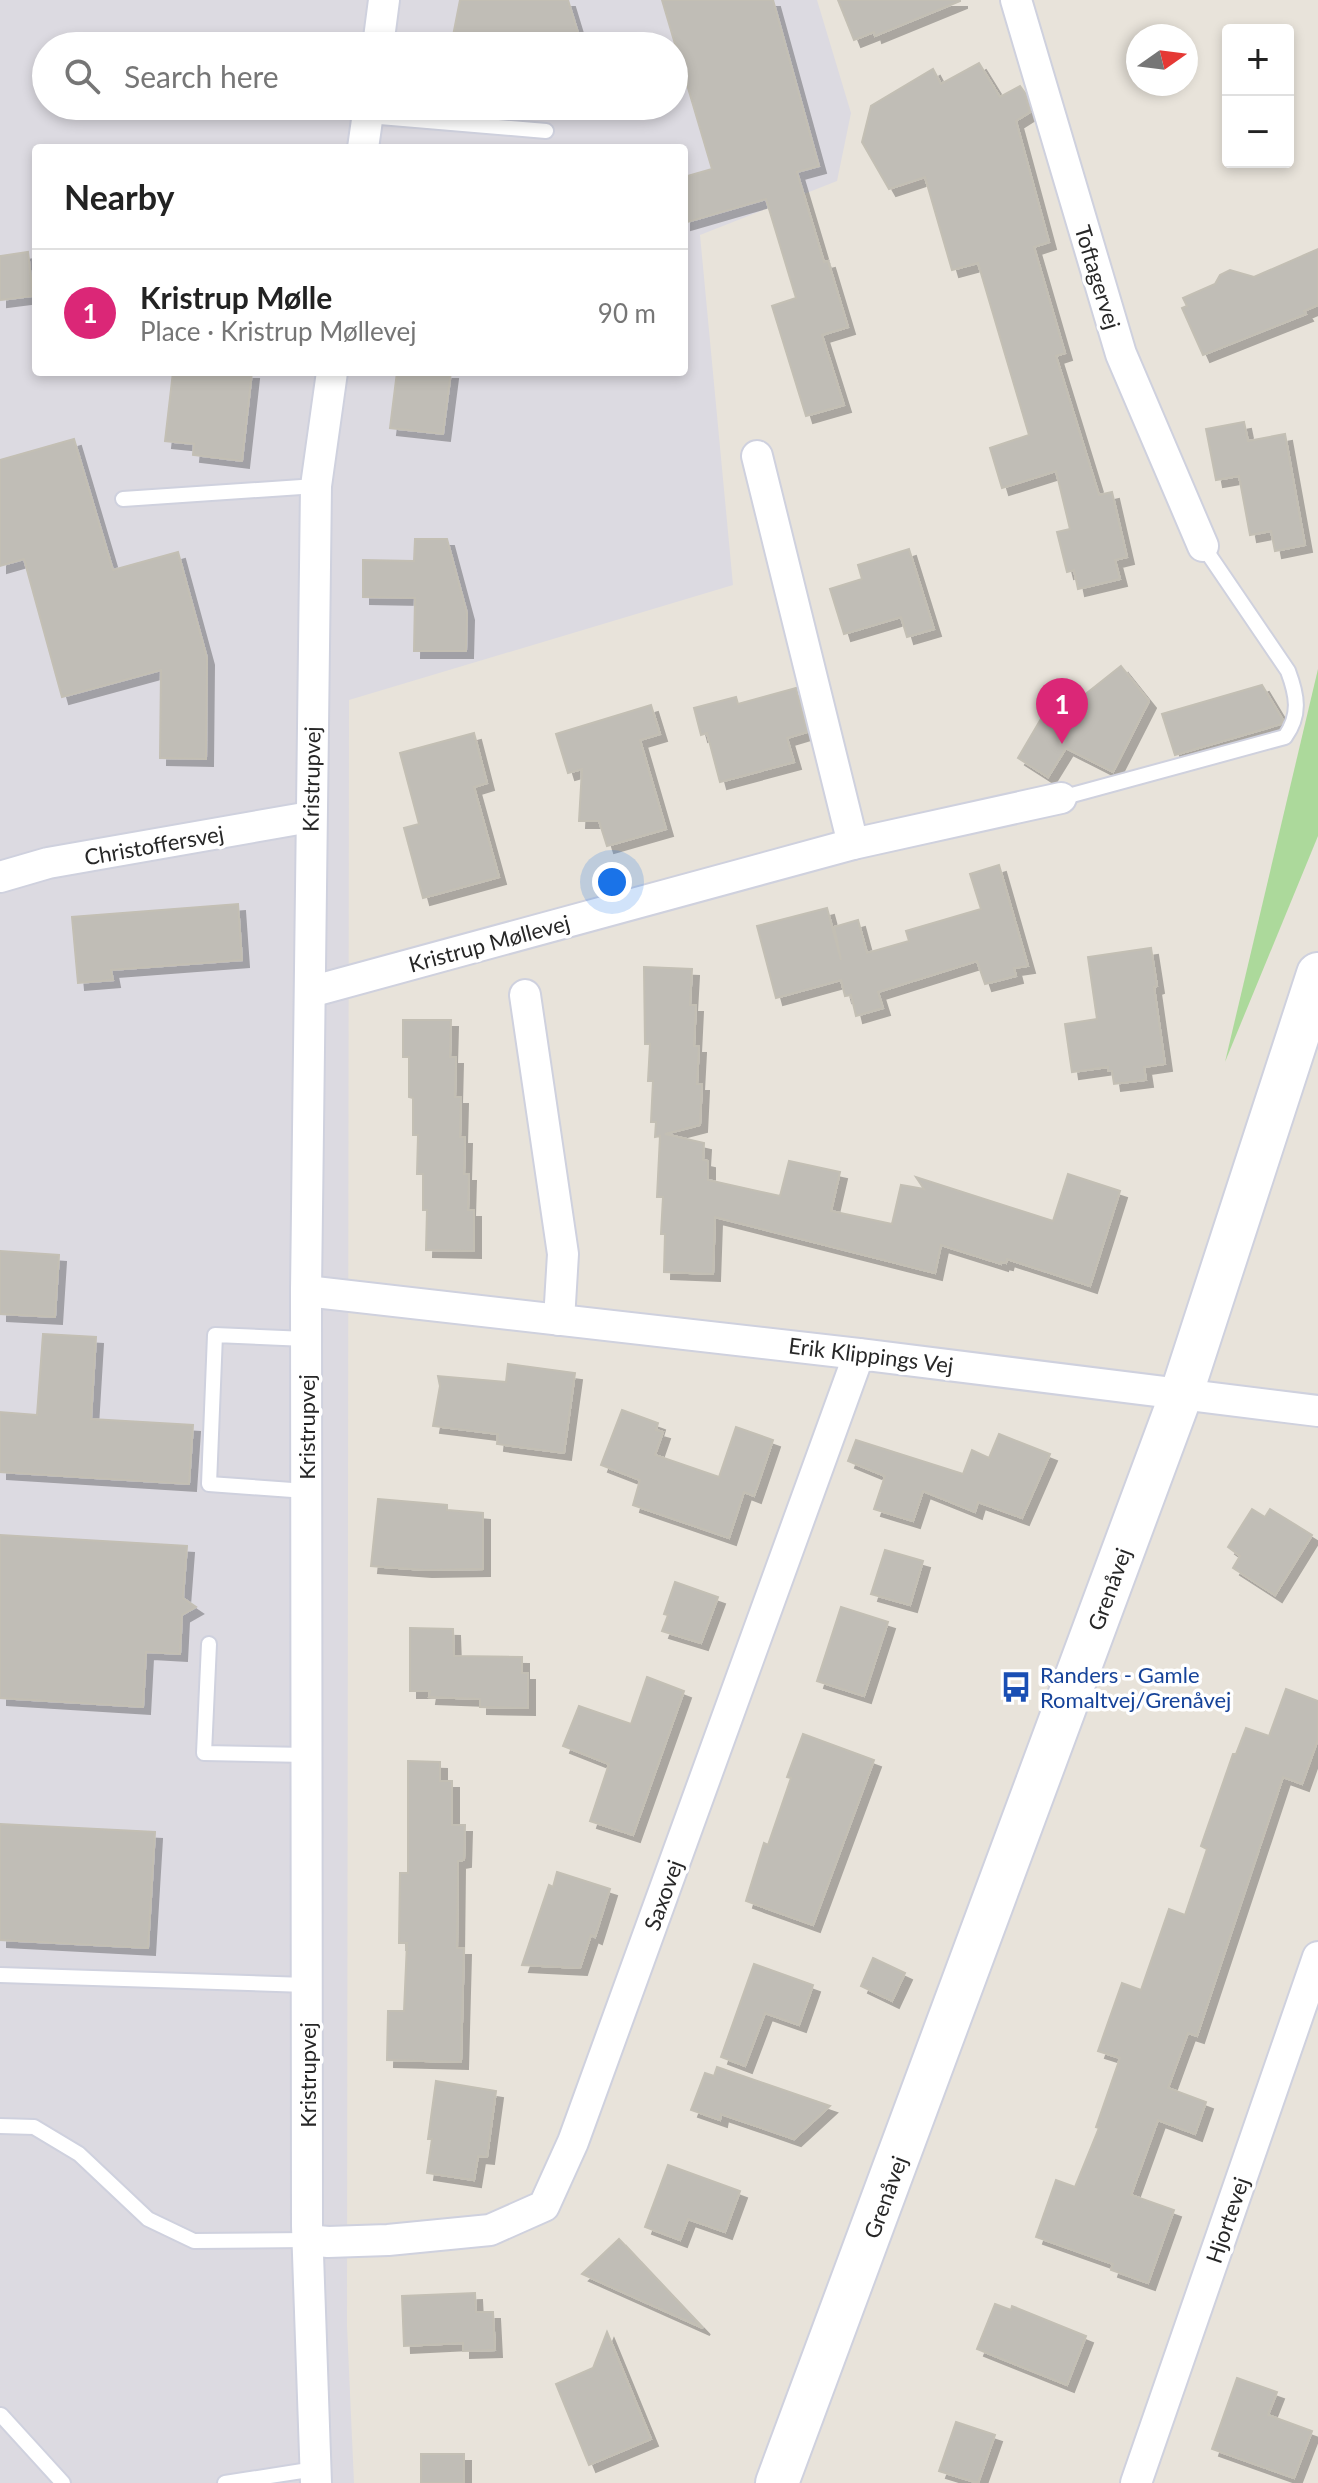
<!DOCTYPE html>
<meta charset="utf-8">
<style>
body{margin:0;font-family:Lato,sans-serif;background:#f2f2f2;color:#222}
.controls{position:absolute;right:24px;top:24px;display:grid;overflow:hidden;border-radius:8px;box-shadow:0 4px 12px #0003}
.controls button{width:72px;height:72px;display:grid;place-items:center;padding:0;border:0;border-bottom:2px solid #e0e0e0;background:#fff;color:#222;font:40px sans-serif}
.compass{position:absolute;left:1126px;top:24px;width:72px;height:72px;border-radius:50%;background:#fff;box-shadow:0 4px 12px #0003;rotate:76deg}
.you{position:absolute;left:612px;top:882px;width:28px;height:28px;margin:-20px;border:6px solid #fff;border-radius:50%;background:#1a73e8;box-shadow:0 0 0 12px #1a73e833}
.badge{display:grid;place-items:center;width:52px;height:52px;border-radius:50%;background:#db2777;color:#fff;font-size:26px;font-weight:700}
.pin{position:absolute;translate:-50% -66px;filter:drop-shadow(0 2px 4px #0008)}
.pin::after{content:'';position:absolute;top:42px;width:28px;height:24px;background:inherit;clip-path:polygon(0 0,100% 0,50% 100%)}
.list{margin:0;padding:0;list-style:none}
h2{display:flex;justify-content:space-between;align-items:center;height:104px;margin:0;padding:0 32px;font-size:34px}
h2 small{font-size:26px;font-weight:400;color:#767676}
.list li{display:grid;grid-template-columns:52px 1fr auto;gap:24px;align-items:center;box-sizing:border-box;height:128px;padding:0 32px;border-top:2px solid #e0e0e0}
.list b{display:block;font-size:30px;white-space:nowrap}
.list p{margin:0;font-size:26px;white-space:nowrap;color:#767676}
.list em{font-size:26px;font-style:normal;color:#767676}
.icon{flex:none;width:44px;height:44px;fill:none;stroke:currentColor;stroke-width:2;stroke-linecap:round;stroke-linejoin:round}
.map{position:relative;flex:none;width:1318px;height:2483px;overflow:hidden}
.search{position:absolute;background:#fff;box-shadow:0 4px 12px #0003;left:32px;top:32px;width:656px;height:88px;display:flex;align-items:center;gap:20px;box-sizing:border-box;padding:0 28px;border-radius:44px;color:#767676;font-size:30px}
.panel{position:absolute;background:#fff;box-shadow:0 4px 12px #0003;left:32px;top:144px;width:656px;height:232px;border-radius:8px}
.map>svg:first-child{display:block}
.industrial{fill:#dcdae1;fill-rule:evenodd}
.green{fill:#acd99b}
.building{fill:#c0bdb6;stroke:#c3bfb4;stroke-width:2;filter:url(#shadow)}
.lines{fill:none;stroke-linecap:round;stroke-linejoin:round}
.lane-casing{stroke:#cfd1de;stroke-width:18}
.street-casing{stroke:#cfd1de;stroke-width:34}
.secondary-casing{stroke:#cfd1de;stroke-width:46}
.lane{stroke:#fff;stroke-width:14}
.street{stroke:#fff;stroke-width:30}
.secondary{stroke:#fff;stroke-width:42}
.labels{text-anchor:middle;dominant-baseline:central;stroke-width:7;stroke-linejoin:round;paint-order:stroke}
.street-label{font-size:22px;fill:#272727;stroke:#fff}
.transit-label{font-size:22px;fill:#164399;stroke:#fff;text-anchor:start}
</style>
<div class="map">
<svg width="1318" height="2483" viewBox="0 0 1318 2483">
<defs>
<filter id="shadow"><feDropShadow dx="7" dy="7" stdDeviation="0" flood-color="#0004"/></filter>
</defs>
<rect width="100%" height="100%" fill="#e8e3da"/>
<path class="industrial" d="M 0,0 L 817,0 L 851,113 L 837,181 L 700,235 L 733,585 L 349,700 L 347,2326 L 354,2483 L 0,2483 ZM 46,46 L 674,46 L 674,106 L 46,106 ZM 36,148 L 684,148 L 684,372 L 36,372 Z"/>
<polygon class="green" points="1318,669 1318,836 1225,1062"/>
<g class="building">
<polygon points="460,0 568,0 582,46 451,46"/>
<polygon points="662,0 773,0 819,166 797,172 824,262 828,261 848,327 822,335 844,405 806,416 772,306 796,298 766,199 684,223 684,177 712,169"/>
<polygon points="838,0 960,0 960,1 875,36 874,32 854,40"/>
<polygon points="979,63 1000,97 1020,86 1025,93 1030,112 1016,121 1049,242 1034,247 1065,353 1056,356 1099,495 1112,492 1127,557 1115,560 1120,579 1078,589 1074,570 1067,572 1057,532 1070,529 1056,471 1002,488 990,448 1029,435 978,263 952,270 925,177 889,189 862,142 871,106 933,69 941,84"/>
<polygon points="1318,249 1318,305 1304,311 1306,314 1203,355 1182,308 1187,306 1183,298 1215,284 1220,275 1230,270 1254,277"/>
<polygon points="28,252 33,296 0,300 0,256"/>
<polygon points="173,372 252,372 242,461 193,455 194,444 165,441"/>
<polygon points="397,372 451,372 443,434 390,428"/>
<polygon points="1244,422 1248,441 1285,434 1305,545 1275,551 1271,531 1250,535 1239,476 1216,480 1206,429"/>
<polygon points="74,439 113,570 178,552 207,658 206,759 160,758 161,670 62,697 24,559 0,566 0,460"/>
<polygon points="415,539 447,539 467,613 466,651 414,651 415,598 363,597 363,560 414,561"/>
<polygon points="909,549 934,629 907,637 901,617 844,634 830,589 862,579 858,565"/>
<polygon points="1121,666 1149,701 1113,772 1066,748 1048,777 1018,758 1045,712 1078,700"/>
<polygon points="1262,685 1283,720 1281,724 1175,755 1162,714"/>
<polygon points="796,688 807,732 787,738 794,762 720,782 707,733 701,735 694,708 736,697 738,704"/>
<polygon points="651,705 660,734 640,740 666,829 607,846 599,821 579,821 582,769 568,773 556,734"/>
<polygon points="474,733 487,783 474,787 499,877 423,898 404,828 419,824 400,753"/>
<polygon points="999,865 1028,966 1014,968 1016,976 985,984 977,961 878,992 883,1008 856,1016 851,995 845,996 841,980 776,998 757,926 827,908 841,960 834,927 858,920 867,953 909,941 906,931 981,909 970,874"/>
<polygon points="238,904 242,960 111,970 113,980 78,983 72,917"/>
<polygon points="1151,948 1157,986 1154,987 1165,1064 1144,1067 1146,1080 1114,1084 1112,1071 1108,1071 1108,1067 1072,1072 1065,1024 1097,1019 1088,957"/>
<polygon points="644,967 692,969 690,1005 696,1005 694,1046 699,1046 697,1084 702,1084 700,1125 665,1134 704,1143 703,1160 708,1161 708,1180 780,1196 789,1161 840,1172 831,1211 892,1224 901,1185 924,1189 916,1177 1053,1221 1068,1174 1120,1191 1090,1286 1007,1259 1006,1263 1001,1262 1001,1264 941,1245 935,1273 715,1217 713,1274 664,1272 665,1234 661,1234 663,1197 657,1197 660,1136 655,1137 656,1122 651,1122 653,1081 648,1081 650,1044 645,1044"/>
<polygon points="403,1020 451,1020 450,1057 456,1057 455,1097 461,1097 460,1137 465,1137 464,1174 469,1174 468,1210 474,1210 474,1251 426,1250 427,1210 423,1210 423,1174 417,1174 418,1135 413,1135 413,1098 409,1097 409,1057 403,1057"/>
<polygon points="0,1251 59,1255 55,1317 0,1314"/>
<polygon points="43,1334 96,1337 91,1419 193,1425 189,1484 0,1472 0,1412 37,1415"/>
<polygon points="508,1364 575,1373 564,1453 497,1444 498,1434 433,1426 440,1386 438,1376 506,1382"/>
<polygon points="622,1410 658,1423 656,1430 663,1432 655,1455 719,1477 736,1427 773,1440 754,1496 744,1492 729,1538 633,1505 640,1480 601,1465"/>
<polygon points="999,1434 1050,1454 1022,1518 978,1502 975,1512 923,1491 913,1521 874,1509 885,1476 848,1461 856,1440 963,1474 972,1450 989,1458"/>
<polygon points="378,1499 447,1505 447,1510 483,1513 483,1569 425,1570 371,1566"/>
<polygon points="1252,1509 1265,1517 1270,1509 1312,1535 1275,1595 1233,1568 1240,1556 1228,1547"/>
<polygon points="0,1535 187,1546 183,1598 196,1607 182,1615 180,1654 146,1652 143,1707 0,1698"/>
<polygon points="885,1550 923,1561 910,1605 871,1594"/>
<polygon points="675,1582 718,1597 701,1643 662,1631 668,1615 664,1614"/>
<polygon points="841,1607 888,1622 864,1696 817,1681"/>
<polygon points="410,1628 453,1629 454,1656 522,1657 522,1673 528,1673 528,1708 480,1707 480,1699 429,1697 430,1691 410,1691"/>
<polygon points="647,1677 684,1691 633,1835 590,1821 609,1764 563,1746 579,1706 631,1724"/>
<polygon points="1286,1689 1318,1701 1318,1739 1302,1784 1283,1777 1197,2036 1188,2033 1168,2088 1206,2102 1195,2134 1158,2120 1131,2195 1174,2210 1148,2283 1111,2270 1113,2264 1036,2237 1056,2180 1075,2187 1099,2128 1096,2127 1120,2058 1098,2051 1122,1983 1141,1990 1169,1909 1185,1915 1207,1849 1201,1846 1233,1754 1236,1754 1246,1728 1269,1736"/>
<polygon points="803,1734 874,1760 813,1925 746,1901 764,1843 768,1845 791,1778 787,1777"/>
<polygon points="408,1761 440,1762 440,1781 452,1781 452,1825 465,1825 464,1860 458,1861 457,1948 464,1948 461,2062 387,2060 388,2011 404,2011 407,1943 399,1943 400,1873 408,1873"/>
<polygon points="0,1824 155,1832 148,1948 0,1940"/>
<polygon points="557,1872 610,1889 595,1937 591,1935 580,1968 522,1965 549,1885 553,1887"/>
<polygon points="873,1958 905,1973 892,2001 861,1986"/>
<polygon points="754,1964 813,1985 799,2025 765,2013 745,2066 721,2057"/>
<polygon points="717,2067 830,2106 794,2139 721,2114 720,2120 691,2110 705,2073 714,2076"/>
<polygon points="436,2081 496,2091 487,2157 478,2156 474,2180 427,2173 432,2139 428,2139"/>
<polygon points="668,2165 740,2191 725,2232 688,2219 680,2240 645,2227"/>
<polygon points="619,2239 703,2328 582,2274"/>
<polygon points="475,2293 476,2312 493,2312 495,2350 463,2351 463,2343 404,2346 402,2296"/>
<polygon points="995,2304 1011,2310 1012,2306 1086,2336 1067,2385 977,2349"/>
<polygon points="607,2332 651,2439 589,2465 556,2384 593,2368"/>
<polygon points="1237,2378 1277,2392 1268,2415 1312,2431 1294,2478 1212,2449"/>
<polygon points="956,2422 995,2435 978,2483 939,2471"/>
<rect x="421" y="2454" width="43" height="29"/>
</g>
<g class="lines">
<defs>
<g id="lane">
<polyline points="368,116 546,131"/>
<polyline points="123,499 316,486"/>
<path d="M 1061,798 L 1285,737 C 1301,715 1297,695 1288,671 L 1203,546"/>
<polyline points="306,1339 215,1335 209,1484 306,1491"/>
<polyline points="209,1644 204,1753 307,1755"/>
<polyline points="0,1975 306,1985"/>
<polyline points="0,2126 34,2127 79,2154 148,2219 194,2241 307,2240"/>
<polyline points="1,2415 63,2483"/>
<polyline points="225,2483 315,2469"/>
</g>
<g id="street">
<polyline points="1016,0 1121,354 1203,546"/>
<polyline points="378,46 384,0"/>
<polyline points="363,148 369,106"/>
<polyline points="757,456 853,844"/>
<polyline points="0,877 48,863 310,817"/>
<polyline points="310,992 853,844 1061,798"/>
<polyline points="525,995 563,1254 559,1320"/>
<polyline points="306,1291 859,1354 1318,1411"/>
<polyline points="307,2240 328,2242 388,2240 490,2230 544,2206 573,2142 859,1354"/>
<polyline points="316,2483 307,2226 306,1291 316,486 332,372"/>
<polyline points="1136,2483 1318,1957"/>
</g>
<polyline id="secondary" points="777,2483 1182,1392 1318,974"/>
</defs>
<use href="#lane" class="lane-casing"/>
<use href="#street" class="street-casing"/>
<use href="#secondary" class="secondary-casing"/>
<use href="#lane" class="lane"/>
<use href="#street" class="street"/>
<use href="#secondary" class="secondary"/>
</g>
<defs>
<symbol id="bus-bare" viewBox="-9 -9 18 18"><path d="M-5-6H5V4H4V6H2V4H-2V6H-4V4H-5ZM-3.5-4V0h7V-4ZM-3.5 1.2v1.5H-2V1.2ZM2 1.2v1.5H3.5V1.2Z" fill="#1a4fb4" stroke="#fff" stroke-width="2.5" paint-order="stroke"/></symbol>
</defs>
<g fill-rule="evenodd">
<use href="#bus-bare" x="994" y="1665" width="44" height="44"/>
</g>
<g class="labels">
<g class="street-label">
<text transform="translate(1098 277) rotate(73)">Toftagervej</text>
<text transform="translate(311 779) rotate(-89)">Kristrupvej</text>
<text transform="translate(154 845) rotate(-10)">Christoffersvej</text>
<text transform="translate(489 943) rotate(-15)">Kristrup Møllevej</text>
<text transform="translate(871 1355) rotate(7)">Erik Klippings Vej</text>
<text transform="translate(306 1427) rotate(-90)">Kristrupvej</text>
<text transform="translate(1109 1589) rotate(-70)">Grenåvej</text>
<text transform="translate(663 1895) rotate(-70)">Saxovej</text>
<text transform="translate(307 2075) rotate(-90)">Kristrupvej</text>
<text transform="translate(885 2197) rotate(-70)">Grenåvej</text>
<text transform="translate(1227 2220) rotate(-71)">Hjortevej</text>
</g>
<g class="transit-label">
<text x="1040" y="1674">Randers - Gamle<tspan x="1040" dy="25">Romaltvej/Grenåvej</tspan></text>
</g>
</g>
</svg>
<div class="controls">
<button>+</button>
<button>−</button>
</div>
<svg class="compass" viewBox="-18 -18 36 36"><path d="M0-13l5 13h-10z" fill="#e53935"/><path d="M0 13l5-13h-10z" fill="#767676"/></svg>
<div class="you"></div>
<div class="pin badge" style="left:1062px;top:744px">1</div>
<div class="search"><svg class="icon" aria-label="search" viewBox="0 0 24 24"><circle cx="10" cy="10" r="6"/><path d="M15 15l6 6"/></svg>Search here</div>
<section class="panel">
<h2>Nearby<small></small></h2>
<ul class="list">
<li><span class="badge">1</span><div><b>Kristrup Mølle</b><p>Place · Kristrup Møllevej</p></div><em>90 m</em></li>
</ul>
</section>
</div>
